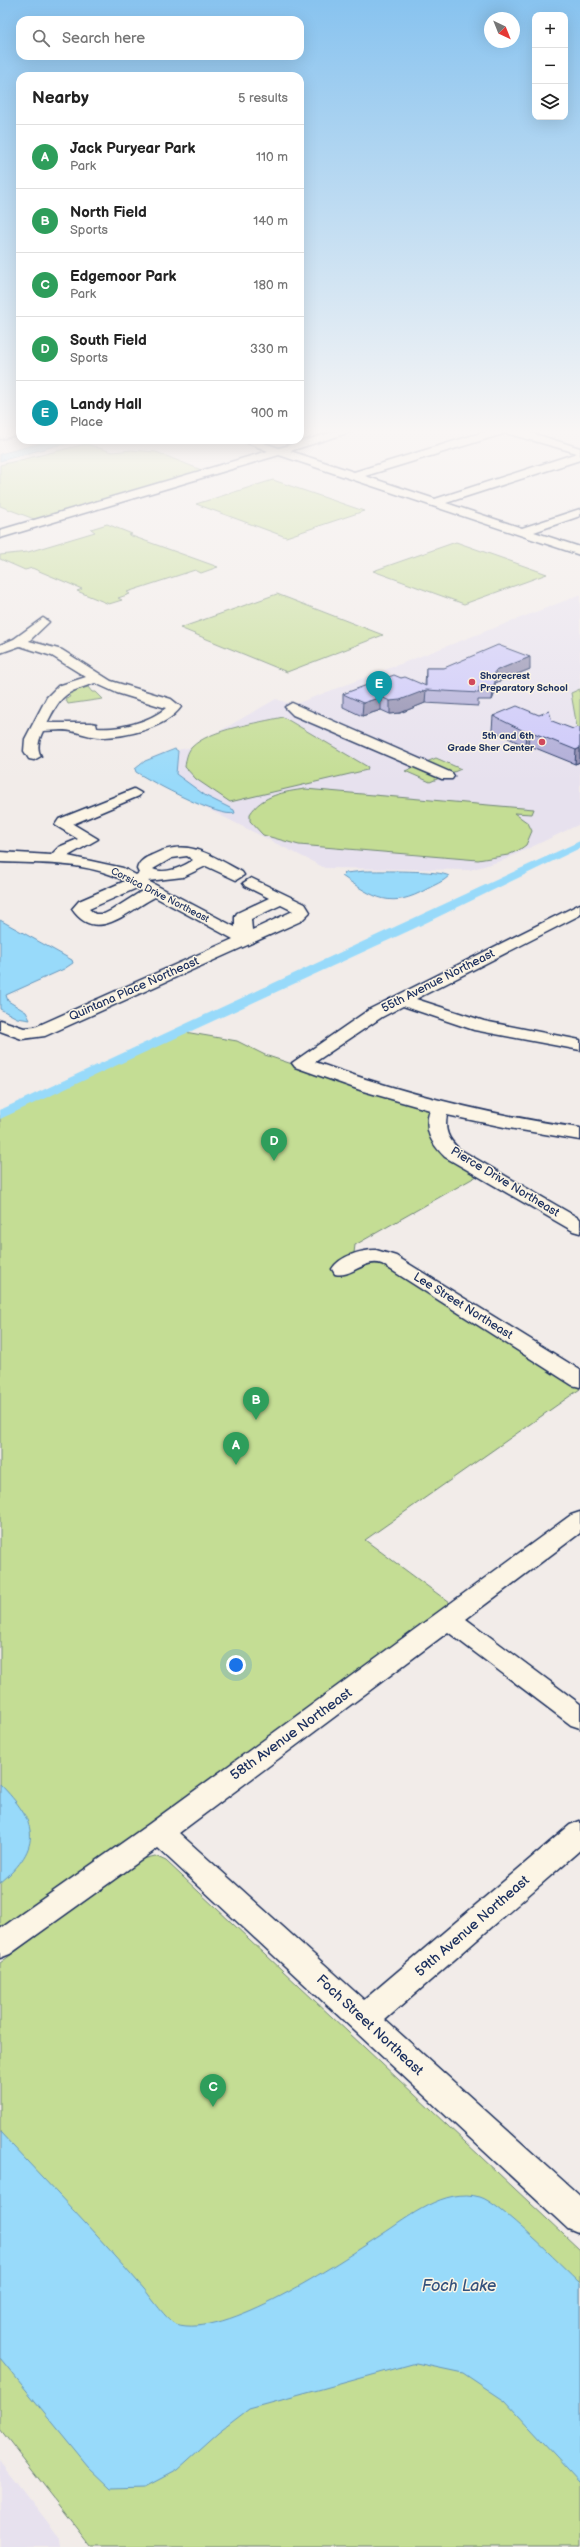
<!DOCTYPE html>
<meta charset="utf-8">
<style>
body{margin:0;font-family:"Balsamiq Sans",sans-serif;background:#f2f2f2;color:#222}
.controls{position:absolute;right:12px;top:12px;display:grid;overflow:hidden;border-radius:8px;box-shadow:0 4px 16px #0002}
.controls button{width:36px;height:36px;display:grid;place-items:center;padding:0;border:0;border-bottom:1px solid #e0e0e0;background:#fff;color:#222;font:20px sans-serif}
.compass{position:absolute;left:484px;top:12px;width:36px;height:36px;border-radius:50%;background:#fff;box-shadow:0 4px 16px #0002;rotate:137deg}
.you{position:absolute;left:236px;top:1665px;width:14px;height:14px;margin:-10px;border:3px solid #fff;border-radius:50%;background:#1a73e8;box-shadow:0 0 0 6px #1a73e833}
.badge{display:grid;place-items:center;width:26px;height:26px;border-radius:50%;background:#db2777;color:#fff;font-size:13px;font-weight:700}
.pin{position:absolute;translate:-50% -33px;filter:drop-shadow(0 1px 2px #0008)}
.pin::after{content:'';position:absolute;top:21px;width:14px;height:12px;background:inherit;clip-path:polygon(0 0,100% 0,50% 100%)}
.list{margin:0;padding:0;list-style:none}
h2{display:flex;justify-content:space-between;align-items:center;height:52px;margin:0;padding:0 16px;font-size:17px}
h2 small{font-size:13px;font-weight:400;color:#767676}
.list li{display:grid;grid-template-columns:26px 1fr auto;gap:12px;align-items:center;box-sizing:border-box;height:64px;padding:0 16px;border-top:1px solid #e0e0e0}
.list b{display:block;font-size:15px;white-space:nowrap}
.list p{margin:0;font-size:13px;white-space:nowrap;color:#767676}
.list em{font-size:13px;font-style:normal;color:#767676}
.icon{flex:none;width:22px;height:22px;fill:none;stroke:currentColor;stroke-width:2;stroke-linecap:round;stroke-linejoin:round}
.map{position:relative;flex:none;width:580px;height:2547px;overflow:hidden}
.search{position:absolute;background:#fff;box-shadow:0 4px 16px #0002;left:16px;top:16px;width:288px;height:44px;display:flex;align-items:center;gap:10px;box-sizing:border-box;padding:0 14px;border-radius:12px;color:#767676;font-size:15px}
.panel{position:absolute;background:#fff;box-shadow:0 4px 16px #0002;left:16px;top:72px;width:288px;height:372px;border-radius:12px}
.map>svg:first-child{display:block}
.built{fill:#e7e1ee}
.green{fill:#c4dd94;stroke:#708679}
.water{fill:#98dafa;stroke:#6696bc}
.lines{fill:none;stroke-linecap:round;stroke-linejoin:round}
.canal{fill:#98dafa;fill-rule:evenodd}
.minor-casing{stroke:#1b2f5e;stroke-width:3}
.minor{fill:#fcf5e5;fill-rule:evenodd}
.wall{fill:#afacd7;stroke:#1b2f5e}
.shaded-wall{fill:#8f8caf;stroke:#1b2f5e}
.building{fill:#ccc8fa;stroke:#1b2f5e}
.poi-dot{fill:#d1495b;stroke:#fcf5e5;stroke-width:1.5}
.labels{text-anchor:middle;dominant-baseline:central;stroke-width:3;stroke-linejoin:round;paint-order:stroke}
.far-poi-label{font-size:10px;font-weight:bold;fill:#1b2f5e;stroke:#fcf5e5;text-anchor:start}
.far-street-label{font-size:10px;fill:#1b2f5e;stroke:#fcf5e5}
.street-label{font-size:12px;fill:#1b2f5e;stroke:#fcf5e5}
.near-street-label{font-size:14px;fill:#1b2f5e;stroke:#fcf5e5}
.near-water-label{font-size:16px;font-style:italic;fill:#34517d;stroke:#fcf5e5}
</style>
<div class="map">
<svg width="580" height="2547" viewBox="0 0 580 2547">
<rect width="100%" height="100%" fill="#f2ece9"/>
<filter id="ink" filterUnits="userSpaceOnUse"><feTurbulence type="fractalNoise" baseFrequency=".025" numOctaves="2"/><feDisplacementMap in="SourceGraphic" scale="8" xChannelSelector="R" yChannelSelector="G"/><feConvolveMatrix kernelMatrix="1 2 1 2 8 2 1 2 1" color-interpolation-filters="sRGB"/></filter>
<g filter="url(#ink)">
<g class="built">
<polygon points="580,595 580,824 504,860 470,870 325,868 142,776 135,769 145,761 163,753 192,747 276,699 293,705"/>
<polygon points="0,2461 60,2538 61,2547 0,2547"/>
</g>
<g class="green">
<polygon points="86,444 112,452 132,450 156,452 209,473 42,522 0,506 0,465"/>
<polygon points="273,480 364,511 286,537 196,504"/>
<polygon points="107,524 132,534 129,535 218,567 201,573 195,570 127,592 130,594 118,598 122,600 109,604 77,591 82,589 32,568 25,570 0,559 0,555 28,552 95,532 91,529"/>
<polygon points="456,542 547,574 464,604 373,571"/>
<polygon points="277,594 383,635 287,672 180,628"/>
<polygon points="88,687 92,692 96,692 103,699 68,704 65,698 70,697 67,693"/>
<polygon points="580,689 580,734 578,733 571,693"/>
<path d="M 283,717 L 368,767 L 367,770 L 230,802 L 196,779 L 185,767 C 186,760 187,752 192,747 C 210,729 258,723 283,717 Z"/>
<polygon points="436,758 461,769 430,782 405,771"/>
<path d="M 305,789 L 534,809 L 532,814 L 514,813 L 528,823 L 532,831 L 526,845 L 519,850 L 508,855 L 478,860 L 299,845 L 263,835 L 250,821 L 250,814 C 262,795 284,792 305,789 Z"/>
<path d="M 179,1031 L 237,1041 L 265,1055 L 428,1109 C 435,1118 429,1130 432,1140 C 437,1157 464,1167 477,1176 L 355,1245 L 354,1253 L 369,1262 L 379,1261 L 580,1389 L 365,1540 L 454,1606 L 0,1935 L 0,1115 Z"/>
<polygon points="155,1856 166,1861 580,2250 580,2547 92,2547 0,2429 0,1963 139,1860"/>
</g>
<g class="water">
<polygon points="53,440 86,440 58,445 0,461 0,454"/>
<path d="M 175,749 L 178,751 L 176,774 L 206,796 L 234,810 L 235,813 C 220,819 152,782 136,772 L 135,769 L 145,761 Z"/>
<path d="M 365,871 C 380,871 440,870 449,876 C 443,882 434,885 427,889 C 391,909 375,899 342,876 L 345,873 Z"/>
<polygon points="0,920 72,960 73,963 64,969 6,995 8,1001 26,1012 30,1020 17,1018 0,1009 0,977 2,975 0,972"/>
<path d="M 0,1784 C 37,1822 44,1846 0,1883 Z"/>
<path d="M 0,2132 C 48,2184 98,2235 144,2289 C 151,2297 167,2321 176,2324 C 225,2340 338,2263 381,2235 C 409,2217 444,2187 480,2197 C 499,2202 562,2266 580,2283 L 580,2482 L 505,2401 L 463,2373 L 416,2363 L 249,2409 L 219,2432 L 177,2470 L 145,2487 L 111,2488 L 88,2466 L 0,2358 Z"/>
</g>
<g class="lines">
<polygon class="canal" points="580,841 580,848 413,929 0,1119 0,1110"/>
<defs>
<g id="minor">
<polygon points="20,428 20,434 0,439 0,433"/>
<path d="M 347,428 L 363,428 L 290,451 L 354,472 L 497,428 L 515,428 L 580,448 L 580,460 L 446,503 L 522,528 L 580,509 L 580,516 L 534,532 L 580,547 L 580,555 L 279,455 L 0,538 L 0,530 L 268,451 L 240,440 L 255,440 L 279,448 ZM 506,433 L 577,453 L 435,499 L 365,476 Z"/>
<path d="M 43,618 L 49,622 L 29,641 L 62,650 L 111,681 L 171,699 L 181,707 C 166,728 126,737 101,737 C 91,737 81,733 71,731 C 63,729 52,731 43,731 C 39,739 36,748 41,756 L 34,760 L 29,759 L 24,751 L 25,739 L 47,697 L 58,686 L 86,677 L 52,656 L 20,646 L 0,653 L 0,645 L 14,639 ZM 95,683 L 117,693 L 166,708 C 149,722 119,730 97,728 L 96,724 L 91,723 L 47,723 C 62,694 64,693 95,683 Z"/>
<polygon points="292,703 452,773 454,776 452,779 442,779 293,715 285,707"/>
<path d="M 134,789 L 141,793 L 139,796 L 73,824 L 98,839 L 68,856 L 123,868 L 136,875 L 139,873 L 137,869 C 139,861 145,858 152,855 C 188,837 210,855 242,872 L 244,875 L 236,880 L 206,866 L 183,877 L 148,881 L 235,927 L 235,917 L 237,913 L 269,898 L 245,886 L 243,883 L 251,878 L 305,904 L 310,912 L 301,921 L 45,1036 L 22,1039 L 0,1031 L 0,1020 L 24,1028 L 35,1027 L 233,939 L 155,897 C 129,910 96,945 72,909 L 79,901 L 125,881 C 87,861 42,864 0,862 L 0,852 L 51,855 L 59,847 L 78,839 L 55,825 L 59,819 ZM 187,856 L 193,860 C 183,867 165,875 153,869 L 172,858 ZM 137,888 L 142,891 L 112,910 L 104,914 L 95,914 L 89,909 ZM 281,905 L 293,911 L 252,930 L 251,919 Z"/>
<path d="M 580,904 L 580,915 L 416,999 L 484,1021 L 580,1040 L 580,1050 L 474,1030 L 403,1006 L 382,1017 L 315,1062 C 402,1093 489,1115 580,1128 L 580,1140 L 509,1128 L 447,1115 C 444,1130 448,1139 459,1149 L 580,1219 L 580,1233 L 573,1231 L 445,1157 C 431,1143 423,1130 430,1110 L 363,1091 L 295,1067 L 292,1063 L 370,1009 Z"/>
<path d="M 376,1250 L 396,1256 L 580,1370 L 580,1387 L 572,1385 L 382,1264 C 364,1258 352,1278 335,1274 L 332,1269 C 340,1256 361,1250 376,1250 Z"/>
<polygon points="580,1512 580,1533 466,1619 580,1704 580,1728 571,1725 448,1632 179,1833 364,2000 570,1825 580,1821 580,1850 385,2020 580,2196 580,2234 568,2229 158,1848 10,1954 0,1958 0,1929 149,1824 571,1515"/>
</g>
</defs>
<use href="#minor" class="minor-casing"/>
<use href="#minor" class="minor"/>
</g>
<g class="wall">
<polygon points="426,668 530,669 495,683 494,695 492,700 478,700 478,706 425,703 400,713 390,714 381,710 362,716 343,707 343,694 401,678 425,686"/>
<polygon points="493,716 573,729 580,728 580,762 575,764 528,745 525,746 492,730"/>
</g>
<g class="shaded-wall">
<polygon points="530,657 530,669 495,683 494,695 492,700 495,671"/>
<polygon points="426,690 425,703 400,713 390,714 390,701"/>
<polygon points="381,697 381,710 362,716 363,703"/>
<polygon points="529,731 528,745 525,746 526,732"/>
<polygon points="580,748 580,762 575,764 576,750"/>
</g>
<g class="building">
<polygon points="498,645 530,657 495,671 495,682 493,687 479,687 479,693 426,690 400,700 390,701 381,697 363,703 343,694 394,675 401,678 405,677 426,686 426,668 444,668"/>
<polygon points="517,706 539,715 549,711 552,721 573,729 577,727 580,728 580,748 576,750 529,731 526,732 493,716"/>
</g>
</g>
<linearGradient id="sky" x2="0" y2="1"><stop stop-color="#88c3ef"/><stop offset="0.55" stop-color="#f9f6f5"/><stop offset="1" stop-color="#f9f6f5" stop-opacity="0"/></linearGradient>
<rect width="580" height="784" fill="url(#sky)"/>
<g class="poi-dot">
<circle cx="472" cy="682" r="4"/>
<circle cx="542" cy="742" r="4"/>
</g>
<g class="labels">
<g class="far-poi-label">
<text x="480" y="676">Shorecrest<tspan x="480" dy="12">Preparatory School</tspan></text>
<text x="534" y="736" text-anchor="end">5th and 6th<tspan x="534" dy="12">Grade Sher Center</tspan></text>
</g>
<g class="far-street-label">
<text transform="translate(160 895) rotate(27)">Corsica Drive Northeast</text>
</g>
<g class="street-label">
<text transform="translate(438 981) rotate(-27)">55th Avenue Northeast</text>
<text transform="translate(134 989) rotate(-24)">Quintana Place Northeast</text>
<text transform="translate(505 1182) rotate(31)">Pierce Drive Northeast</text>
<text transform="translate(463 1306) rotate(32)">Lee Street Northeast</text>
</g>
<g class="near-street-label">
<text transform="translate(291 1734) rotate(-36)">58th Avenue Northeast</text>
<text transform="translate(472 1926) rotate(-41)">59th Avenue Northeast</text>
<text transform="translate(370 2025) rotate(43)">Foch Street Northeast</text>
</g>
<g class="near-water-label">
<text x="459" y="2286">Foch Lake</text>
</g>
</g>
</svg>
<div class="controls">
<button>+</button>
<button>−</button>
<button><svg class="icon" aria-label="layers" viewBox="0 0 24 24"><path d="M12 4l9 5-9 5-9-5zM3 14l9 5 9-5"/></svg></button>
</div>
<svg class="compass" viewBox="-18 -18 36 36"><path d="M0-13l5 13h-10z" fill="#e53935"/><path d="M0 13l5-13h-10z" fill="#767676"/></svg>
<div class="you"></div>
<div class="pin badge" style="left:236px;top:1465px;background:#2e9e5b">A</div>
<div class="pin badge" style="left:256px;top:1420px;background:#2e9e5b">B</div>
<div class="pin badge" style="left:213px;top:2107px;background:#2e9e5b">C</div>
<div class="pin badge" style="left:274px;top:1161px;background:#2e9e5b">D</div>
<div class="pin badge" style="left:379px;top:704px;background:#0f9aa8">E</div>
<div class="search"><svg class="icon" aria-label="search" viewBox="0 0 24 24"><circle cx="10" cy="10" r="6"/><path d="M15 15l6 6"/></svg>Search here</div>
<section class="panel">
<h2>Nearby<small>5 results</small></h2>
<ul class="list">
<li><span class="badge" style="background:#2e9e5b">A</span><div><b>Jack Puryear Park</b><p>Park</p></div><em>110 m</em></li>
<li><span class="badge" style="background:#2e9e5b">B</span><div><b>North Field</b><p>Sports</p></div><em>140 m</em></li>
<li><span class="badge" style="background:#2e9e5b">C</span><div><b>Edgemoor Park</b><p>Park</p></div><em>180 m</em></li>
<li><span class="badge" style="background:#2e9e5b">D</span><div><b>South Field</b><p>Sports</p></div><em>330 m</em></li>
<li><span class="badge" style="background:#0f9aa8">E</span><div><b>Landy Hall</b><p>Place</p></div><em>900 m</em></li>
</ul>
</section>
</div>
